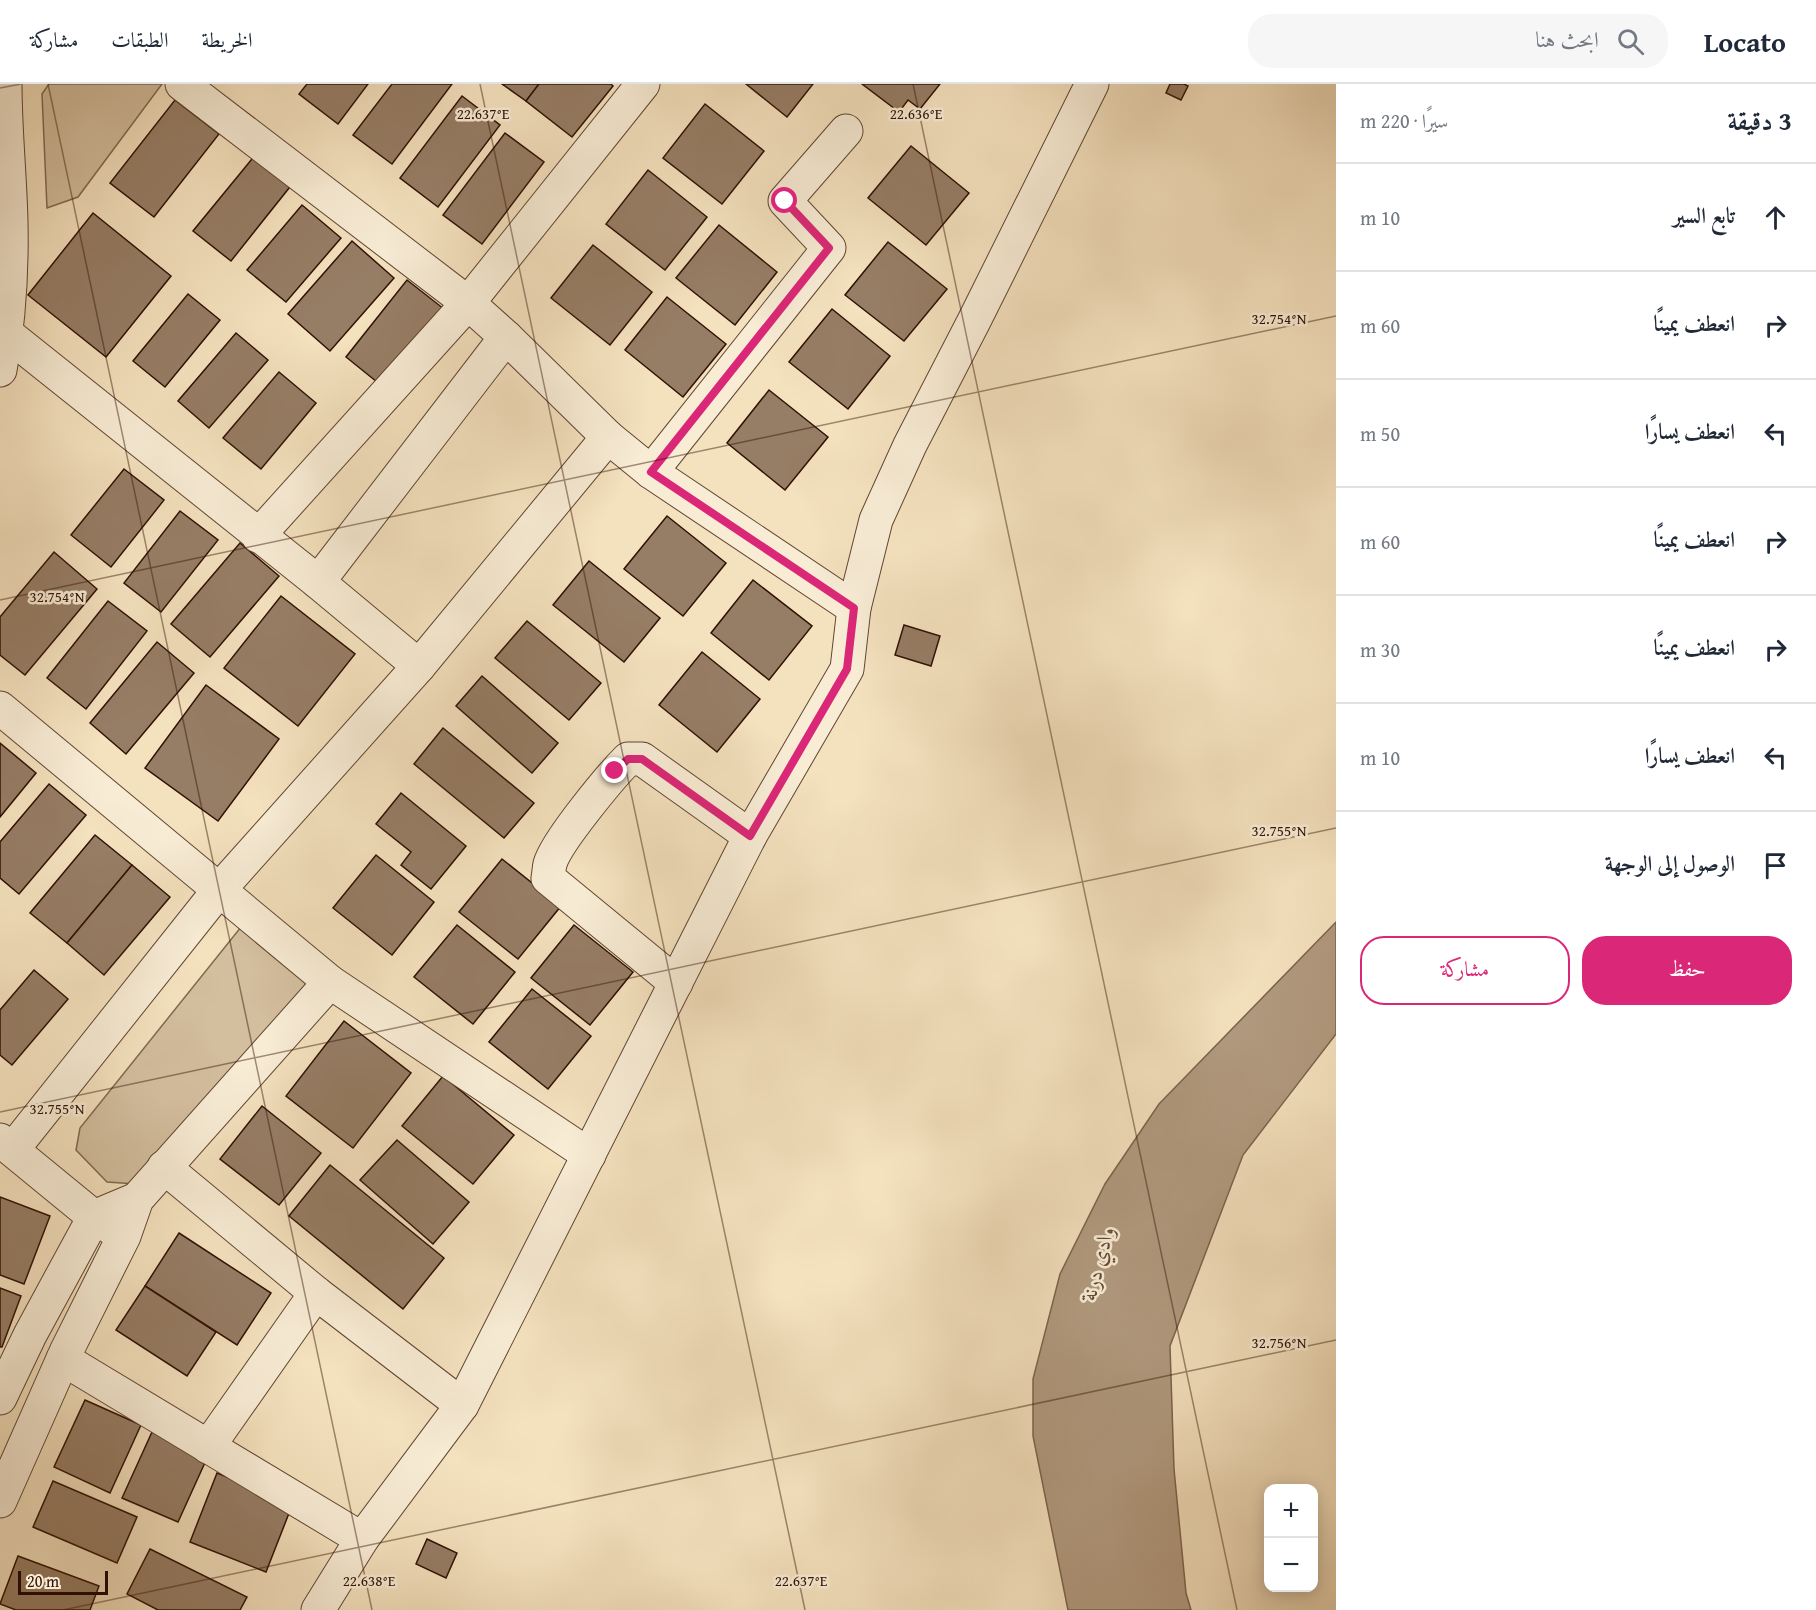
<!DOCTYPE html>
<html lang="ar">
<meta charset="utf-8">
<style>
body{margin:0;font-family:"Gentium Book Plus",Amiri,serif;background:#f6f6f7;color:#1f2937;direction:rtl}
.controls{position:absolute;right:18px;bottom:18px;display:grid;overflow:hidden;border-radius:12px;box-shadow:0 3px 15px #0003}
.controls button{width:54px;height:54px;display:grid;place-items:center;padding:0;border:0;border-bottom:2px solid #e0e1e3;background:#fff;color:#1f2937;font:30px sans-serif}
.scale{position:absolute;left:18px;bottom:15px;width:90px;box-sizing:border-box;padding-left:6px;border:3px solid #301104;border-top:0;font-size:16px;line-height:21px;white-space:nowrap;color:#301104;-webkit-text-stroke:4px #f8ecd5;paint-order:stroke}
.stop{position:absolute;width:18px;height:18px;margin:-14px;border:4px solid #db2777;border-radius:50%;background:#fff}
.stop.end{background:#db2777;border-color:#fff;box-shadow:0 2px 6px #0008}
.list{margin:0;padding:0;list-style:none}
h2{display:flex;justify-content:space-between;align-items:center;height:78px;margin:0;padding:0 24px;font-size:26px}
h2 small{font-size:20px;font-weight:400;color:#747a83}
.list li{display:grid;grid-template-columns:39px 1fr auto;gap:18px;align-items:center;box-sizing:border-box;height:108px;padding:0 24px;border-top:2px solid #e0e1e3}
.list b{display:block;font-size:22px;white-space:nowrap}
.list em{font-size:20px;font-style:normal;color:#747a83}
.actions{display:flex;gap:12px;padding:18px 24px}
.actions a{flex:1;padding:14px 0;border:2px solid #db2777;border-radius:24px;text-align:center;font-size:21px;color:#db2777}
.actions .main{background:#db2777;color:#fff}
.icon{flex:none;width:33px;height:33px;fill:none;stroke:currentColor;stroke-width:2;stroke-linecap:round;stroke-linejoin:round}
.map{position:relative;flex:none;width:1336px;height:1526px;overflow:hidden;direction:ltr}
header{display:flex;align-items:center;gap:36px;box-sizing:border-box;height:84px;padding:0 30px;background:#fff;border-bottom:2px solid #e0e1e3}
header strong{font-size:28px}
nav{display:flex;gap:33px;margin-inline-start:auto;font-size:21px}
.search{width:420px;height:54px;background:#f6f6f7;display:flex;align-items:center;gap:15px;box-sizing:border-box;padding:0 21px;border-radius:24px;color:#747a83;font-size:22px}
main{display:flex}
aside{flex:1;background:#fff}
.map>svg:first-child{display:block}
.green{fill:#d3be9e;stroke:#826851;stroke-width:1.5}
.water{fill:#b19a7f;stroke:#7d634e;stroke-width:1.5}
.building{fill:#967d65;stroke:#301104;stroke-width:1.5}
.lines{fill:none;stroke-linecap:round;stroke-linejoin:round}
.street-casing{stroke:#614532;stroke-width:35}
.street{stroke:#f8ecd5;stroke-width:33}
.route{stroke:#db2777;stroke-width:8}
.ticks{fill:none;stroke:#301104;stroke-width:1.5;stroke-opacity:0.45}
.labels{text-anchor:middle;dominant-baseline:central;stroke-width:5;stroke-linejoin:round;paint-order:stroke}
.water-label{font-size:22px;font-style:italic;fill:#644835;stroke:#f8ecd5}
.ticks-label{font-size:15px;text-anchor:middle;fill:#301104;stroke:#f8ecd5;stroke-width:5;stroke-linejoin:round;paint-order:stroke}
</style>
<header>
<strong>Locato</strong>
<div class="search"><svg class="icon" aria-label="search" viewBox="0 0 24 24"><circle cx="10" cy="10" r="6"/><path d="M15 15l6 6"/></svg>ابحث هنا</div>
<nav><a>الخريطة</a><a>الطبقات</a><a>مشاركة</a></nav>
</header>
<main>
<aside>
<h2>3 دقيقة<small>سيرًا · 220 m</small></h2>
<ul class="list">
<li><svg class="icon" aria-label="ahead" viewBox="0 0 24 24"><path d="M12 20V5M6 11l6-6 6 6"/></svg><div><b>تابع السير</b></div><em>10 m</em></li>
<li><svg class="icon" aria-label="right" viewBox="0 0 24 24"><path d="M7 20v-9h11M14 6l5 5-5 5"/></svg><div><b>انعطف يمينًا</b></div><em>60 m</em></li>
<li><svg class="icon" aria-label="left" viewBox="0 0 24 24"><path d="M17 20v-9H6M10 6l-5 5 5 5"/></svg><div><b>انعطف يسارًا</b></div><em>50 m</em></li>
<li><svg class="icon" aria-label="right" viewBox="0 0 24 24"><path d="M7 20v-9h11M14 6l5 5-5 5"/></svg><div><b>انعطف يمينًا</b></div><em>60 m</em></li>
<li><svg class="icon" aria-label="right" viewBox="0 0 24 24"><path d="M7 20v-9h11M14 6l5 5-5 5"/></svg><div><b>انعطف يمينًا</b></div><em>30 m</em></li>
<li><svg class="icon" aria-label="left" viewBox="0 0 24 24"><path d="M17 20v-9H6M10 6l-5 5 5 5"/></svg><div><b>انعطف يسارًا</b></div><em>10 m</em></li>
<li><svg class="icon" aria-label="arrive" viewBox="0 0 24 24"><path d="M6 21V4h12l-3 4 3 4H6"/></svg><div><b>الوصول إلى الوجهة</b></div></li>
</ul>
<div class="actions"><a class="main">حفظ</a><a>مشاركة</a></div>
</aside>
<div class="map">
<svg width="1336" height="1526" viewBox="0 0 1336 1526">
<rect width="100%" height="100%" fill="#f4e1be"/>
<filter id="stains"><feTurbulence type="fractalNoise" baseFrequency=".00333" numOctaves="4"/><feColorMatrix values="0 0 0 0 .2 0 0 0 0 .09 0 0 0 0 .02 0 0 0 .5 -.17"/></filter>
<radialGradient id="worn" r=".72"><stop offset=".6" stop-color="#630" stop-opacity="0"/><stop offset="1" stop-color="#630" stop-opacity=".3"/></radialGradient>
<g class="green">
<polygon points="49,0 162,0 78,113 47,124 42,10"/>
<polygon points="241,843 317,901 136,1100 107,1098 76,1066 80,1044"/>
</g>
<polygon class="water" points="1336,838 1336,950 1243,1071 1170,1262 1174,1385 1186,1509 1191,1526 1068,1526 1033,1352 1033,1295 1060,1190 1105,1100 1159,1020"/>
<g class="building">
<polygon points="307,0 368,0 338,40 299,10"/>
<polygon points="392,0 452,0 392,80 353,51"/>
<polygon points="502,0 539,0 526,17"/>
<polygon points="539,0 611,0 613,2 572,53 526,17"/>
<polygon points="746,0 813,0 787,33"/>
<polygon points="862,0 940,0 920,25 908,16 899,28"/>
<polygon points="1170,0 1184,0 1188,2 1181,16 1166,9"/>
<polygon points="462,12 500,41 438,123 400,94"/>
<polygon points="175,16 219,50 154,133 110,99"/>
<polygon points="705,20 764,67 722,120 663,74"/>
<polygon points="505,49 544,78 482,160 443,131"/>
<polygon points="911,62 969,109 926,161 868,114"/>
<polygon points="256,70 293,99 231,177 193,147"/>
<polygon points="648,86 707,133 665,186 606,140"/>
<polygon points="302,121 341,154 286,218 247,186"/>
<polygon points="93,129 171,192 106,273 28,211"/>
<polygon points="719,141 777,188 735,241 676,194"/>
<polygon points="352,157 394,194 330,267 288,230"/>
<polygon points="888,158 947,205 904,257 845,211"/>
<polygon points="593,161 652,208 610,261 551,214"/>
<polygon points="407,196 444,225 382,302 346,273"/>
<polygon points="188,210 220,236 165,303 133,277"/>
<polygon points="667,213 726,260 683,313 625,266"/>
<polygon points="832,225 890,272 848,325 789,278"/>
<polygon points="236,249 268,276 209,344 178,317"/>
<polygon points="279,288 316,319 261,385 223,354"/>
<polygon points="769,306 828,353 785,406 727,359"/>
<polygon points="124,385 164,416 111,483 71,451"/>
<polygon points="180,427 218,456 161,528 124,499"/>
<polygon points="667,432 726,479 683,532 624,485"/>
<polygon points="240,459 279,492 210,573 171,540"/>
<polygon points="54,468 97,505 25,591 0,571 0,533"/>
<polygon points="589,477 660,534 624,578 553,521"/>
<polygon points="753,496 812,542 769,596 711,549"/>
<polygon points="281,512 355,570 298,642 224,584"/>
<polygon points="108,517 147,547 86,625 47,594"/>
<polygon points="527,537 601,599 569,636 495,574"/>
<polygon points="904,541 940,552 931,582 895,571"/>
<polygon points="157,558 194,589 126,670 90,639"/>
<polygon points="702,568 760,615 717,668 659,621"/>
<polygon points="482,592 558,659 532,689 456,622"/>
<polygon points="206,601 279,655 218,737 145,684"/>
<polygon points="443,644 534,719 504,754 414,680"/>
<polygon points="0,659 36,689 0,733"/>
<polygon points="49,700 86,731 19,810 0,794 0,758"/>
<polygon points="401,709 466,762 431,805 401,781 411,768 376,740"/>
<polygon points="95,751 132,781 67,859 30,829"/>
<polygon points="376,771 434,818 392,871 333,824"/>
<polygon points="502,775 561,822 518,875 459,828"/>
<polygon points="132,781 170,813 104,891 67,859"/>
<polygon points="457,841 515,888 473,940 414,893"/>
<polygon points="574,841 633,888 590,941 531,894"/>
<polygon points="34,886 68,915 12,981 0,971 0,926"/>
<polygon points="532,905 591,952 548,1005 489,958"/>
<polygon points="344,937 411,989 353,1064 286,1012"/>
<polygon points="443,992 514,1051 473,1100 402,1042"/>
<polygon points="262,1022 321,1069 279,1121 220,1075"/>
<polygon points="397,1056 469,1118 433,1160 360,1096"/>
<polygon points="330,1081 444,1174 403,1225 289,1132"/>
<polygon points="0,1113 50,1132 24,1200 0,1191"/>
<polygon points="179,1149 271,1209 237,1261 145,1202"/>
<polygon points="145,1202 216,1248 187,1292 116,1246"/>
<polygon points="0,1204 21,1212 2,1263 0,1263"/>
<polygon points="85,1316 141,1341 110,1409 54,1383"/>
<polygon points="152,1348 208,1372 178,1438 122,1414"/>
<polygon points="217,1389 293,1419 266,1488 190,1458"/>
<polygon points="53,1397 137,1433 117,1479 33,1443"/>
<polygon points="427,1455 457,1469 446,1494 416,1480"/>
<polygon points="150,1465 247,1513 240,1526 158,1526 127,1510"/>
<polygon points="18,1472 99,1502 90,1526 16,1526 0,1520"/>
</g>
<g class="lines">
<defs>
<g id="street">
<polyline points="182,0 468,219 506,253 608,353 651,388 854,524"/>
<polyline points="7,250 318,498 419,582"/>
<path d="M 0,286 C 9,238 12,187 11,138 C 10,92 5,46 5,0"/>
<polyline points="651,388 829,164 785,117 846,47"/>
<polyline points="258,452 468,219 643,0"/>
<polyline points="318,498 506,253"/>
<polyline points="0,624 330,898 589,1071"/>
<path d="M 676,899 L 548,794 C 549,789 549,784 550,780 C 556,758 611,692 628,675 L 642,675 L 750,752"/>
<polyline points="0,1056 94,1133 113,1145"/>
<polyline points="13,1065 219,806 419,582 608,353"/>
<polyline points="164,1083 316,1209 462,1321"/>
<polyline points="63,1275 362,1455"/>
<polyline points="0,1314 30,1251 94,1133 137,1115"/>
<polyline points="208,1363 316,1209"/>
<polyline points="0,1417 66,1268 124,1152 137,1115 330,898"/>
<polyline points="318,1526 362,1455 462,1321 750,752 847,585 854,524 876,436 910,361 974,237 1092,0"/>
</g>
</defs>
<use href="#street" class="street-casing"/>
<use href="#street" class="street"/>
</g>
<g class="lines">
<polyline class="route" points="615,687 628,675 642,675 750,752 847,585 854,524 651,388 829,164 785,117"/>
</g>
<path class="ticks" d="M 48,0 L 372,1526M 480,0 L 805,1526M 913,0 L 1237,1526M 0,4 L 21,0M 0,516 L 1336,232M 0,1028 L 1336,744M 63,1526 L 1336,1256"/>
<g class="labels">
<g class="water-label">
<text transform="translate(1097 1179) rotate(-75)">وادي درنة</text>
</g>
</g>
<g class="ticks-label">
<text x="483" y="35">22.637°E</text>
<text x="916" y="35">22.636°E</text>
<text x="1279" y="240">32.754°N</text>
<text x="57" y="518">32.754°N</text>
<text x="1279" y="752">32.755°N</text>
<text x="57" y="1030">32.755°N</text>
<text x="1279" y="1264">32.756°N</text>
<text x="369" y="1502">22.638°E</text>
<text x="801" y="1502">22.637°E</text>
</g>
<rect width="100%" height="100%" filter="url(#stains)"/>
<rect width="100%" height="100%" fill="url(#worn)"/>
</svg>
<div class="controls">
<button>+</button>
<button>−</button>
</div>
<div class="scale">20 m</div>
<div class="stop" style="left:785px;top:117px"></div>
<div class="stop end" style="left:615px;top:687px"></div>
</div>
</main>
